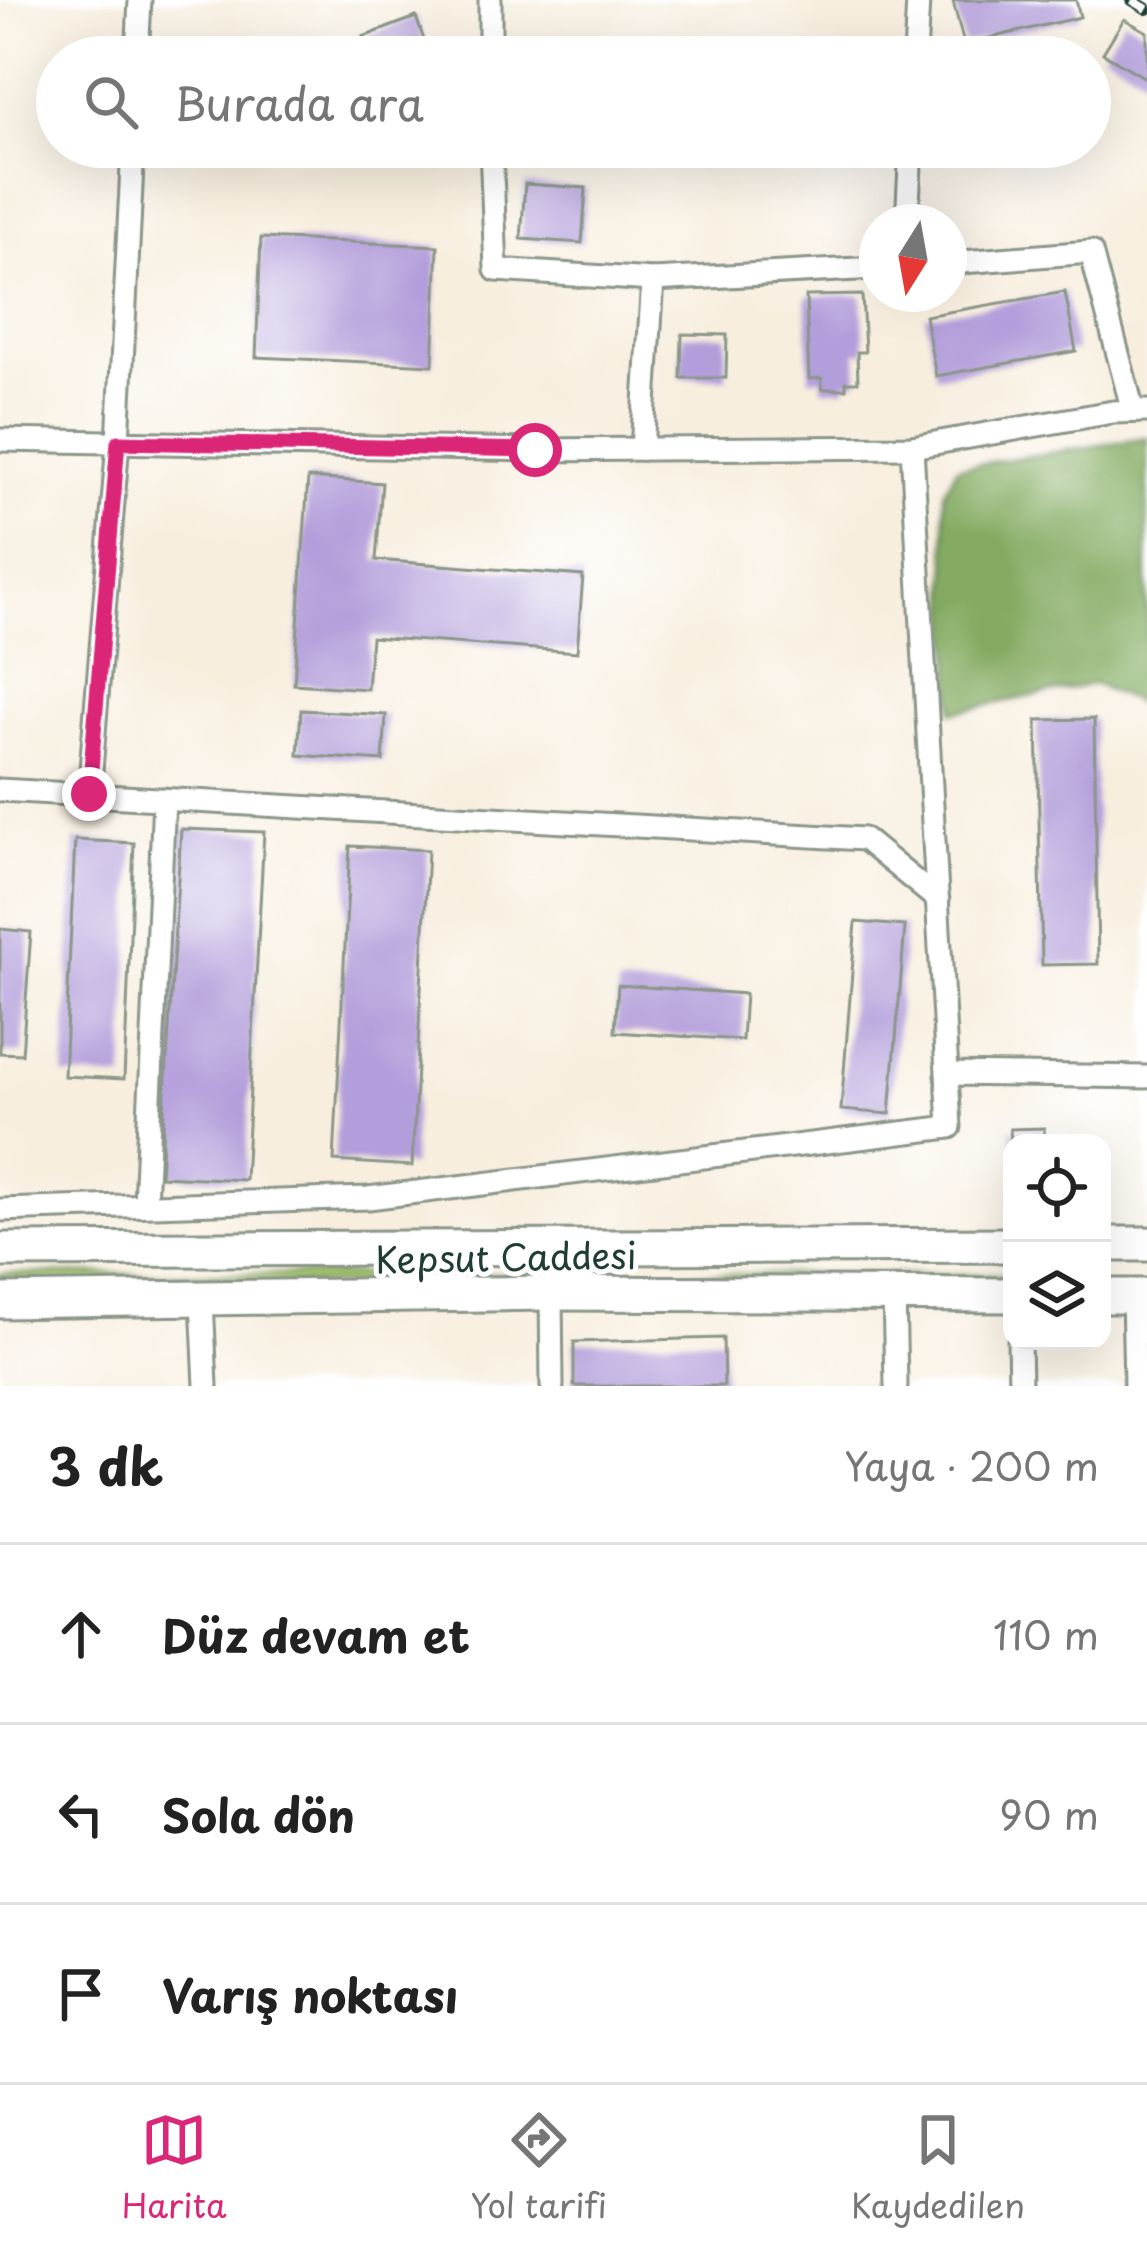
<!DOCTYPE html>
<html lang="tr">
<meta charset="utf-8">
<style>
body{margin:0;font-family:"Playpen Sans",sans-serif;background:#f2f2f2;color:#222}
.controls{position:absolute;right:36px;bottom:36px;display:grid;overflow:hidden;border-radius:24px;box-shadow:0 12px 48px #0002}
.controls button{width:108px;height:108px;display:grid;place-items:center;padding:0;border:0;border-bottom:3px solid #e0e0e0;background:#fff;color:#222;font:60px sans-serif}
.compass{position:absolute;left:859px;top:204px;width:108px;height:108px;border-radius:50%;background:#fff;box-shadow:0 12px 48px #0002;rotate:191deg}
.stop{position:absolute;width:36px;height:36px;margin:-27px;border:9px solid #db2777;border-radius:50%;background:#fff}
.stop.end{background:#db2777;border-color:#fff;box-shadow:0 3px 12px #0008}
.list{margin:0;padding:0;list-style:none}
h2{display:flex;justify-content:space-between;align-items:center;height:156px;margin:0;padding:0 48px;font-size:51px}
h2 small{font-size:39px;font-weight:400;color:#767676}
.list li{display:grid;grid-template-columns:78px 1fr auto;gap:36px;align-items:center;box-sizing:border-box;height:180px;padding:0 48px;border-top:3px solid #e0e0e0}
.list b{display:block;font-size:45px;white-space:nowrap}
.list em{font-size:39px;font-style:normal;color:#767676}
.icon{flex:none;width:66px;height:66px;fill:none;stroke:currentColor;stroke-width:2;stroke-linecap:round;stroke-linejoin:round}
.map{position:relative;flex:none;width:1147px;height:1386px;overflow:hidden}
.search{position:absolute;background:#fff;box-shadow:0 12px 48px #0002;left:36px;right:36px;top:36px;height:132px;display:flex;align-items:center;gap:30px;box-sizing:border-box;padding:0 42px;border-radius:66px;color:#767676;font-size:45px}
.sheet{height:696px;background:#fff}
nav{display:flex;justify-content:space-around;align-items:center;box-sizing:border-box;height:168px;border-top:3px solid #e0e0e0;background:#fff;font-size:33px;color:#767676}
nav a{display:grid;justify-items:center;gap:6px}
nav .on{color:#db2777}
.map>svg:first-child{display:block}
.green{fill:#a4c56e;stroke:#628151;stroke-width:3}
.forest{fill:#83aa61;stroke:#51744a;stroke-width:3}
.building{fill:#b29eda}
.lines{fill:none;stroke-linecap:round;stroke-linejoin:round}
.minor-casing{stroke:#8b9689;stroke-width:27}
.secondary-casing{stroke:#8b9689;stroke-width:39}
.minor{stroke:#fff;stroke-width:21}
.secondary{stroke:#fff;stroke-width:33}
.rail-casing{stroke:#1f3d34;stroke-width:12}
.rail{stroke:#fff;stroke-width:8;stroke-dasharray:22;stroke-linecap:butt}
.route{stroke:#db2777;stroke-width:15}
.labels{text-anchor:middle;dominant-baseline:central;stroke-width:10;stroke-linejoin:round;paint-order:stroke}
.street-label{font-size:36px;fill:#1f3d34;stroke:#fff}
</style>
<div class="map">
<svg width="1147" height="1386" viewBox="0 0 1147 1386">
<rect width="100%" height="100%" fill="#fff"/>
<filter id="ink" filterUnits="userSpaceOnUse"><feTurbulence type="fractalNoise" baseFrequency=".00833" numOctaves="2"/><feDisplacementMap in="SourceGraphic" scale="24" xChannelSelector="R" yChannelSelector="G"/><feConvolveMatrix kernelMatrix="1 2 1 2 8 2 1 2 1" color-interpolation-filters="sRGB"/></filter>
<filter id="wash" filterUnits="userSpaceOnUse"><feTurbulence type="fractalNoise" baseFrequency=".004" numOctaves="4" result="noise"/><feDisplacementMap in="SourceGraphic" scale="48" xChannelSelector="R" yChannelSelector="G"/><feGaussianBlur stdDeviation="2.7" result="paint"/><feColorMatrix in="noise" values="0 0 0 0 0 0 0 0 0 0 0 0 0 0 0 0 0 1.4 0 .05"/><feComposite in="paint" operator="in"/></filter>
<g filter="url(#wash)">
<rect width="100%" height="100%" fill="#f7eede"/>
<polygon class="green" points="0,1274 1012,1274 1012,1282 0,1285"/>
<polygon class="forest" points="1147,438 1147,707 1094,684 953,712 944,492 957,467"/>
<g id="blocks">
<g class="building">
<polygon points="957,0 1076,0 1080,17 964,44 953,1"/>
<polygon points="416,17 430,57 370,57 363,37"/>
<polygon points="1124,19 1147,32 1147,79 1103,53"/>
<polygon points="525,184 586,188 582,243 521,239"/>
<polygon points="261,238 438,246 433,365 256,357"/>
<polygon points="1065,292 1076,351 936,376 925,316"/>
<polygon points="862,295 865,352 857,352 858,382 846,382 846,389 822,389 822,378 809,379 806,296"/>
<polygon points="682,334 727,335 726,378 681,378"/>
<polygon points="308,478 382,483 376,560 583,576 577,652 371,637 367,689 294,684"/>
<polygon points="301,710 386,715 383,761 298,755"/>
<polygon points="1094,719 1098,964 1042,965 1037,720"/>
<polygon points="181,829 264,832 245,1180 160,1176"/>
<polygon points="75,840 134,843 124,1079 64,1076"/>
<polygon points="350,846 428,850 412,1166 334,1161"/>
<polygon points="856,922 905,926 890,1114 841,1110"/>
<polygon points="0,929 31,932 22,1054 0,1053"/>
<polygon points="618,985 745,994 742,1040 615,1032"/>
<polygon points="1044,1128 1045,1143 1011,1143 1010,1129"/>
<polygon points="723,1338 724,1386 574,1386 574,1342"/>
</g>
</g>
</g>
<g filter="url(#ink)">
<use href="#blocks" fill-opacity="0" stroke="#8b9689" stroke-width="3"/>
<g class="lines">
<defs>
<g id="minor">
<polyline points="137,57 140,0"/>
<polyline points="490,57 490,0"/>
<polyline points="915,57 918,0"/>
<polyline points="419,147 491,150"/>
<polyline points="491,147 496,270 653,280"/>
<polyline points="907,222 911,147"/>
<polyline points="949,263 1091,252 1133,411"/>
<polyline points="0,440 535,450 912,447 1113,412 1147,411"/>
<polyline points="642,449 653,280 877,268"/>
<polyline points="0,790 864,839 938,900"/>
<polyline points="89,794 118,442 133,147"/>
<polyline points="948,1074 1147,1077"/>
<polyline points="145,1204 164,799"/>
<polyline points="0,1210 368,1198 950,1127 912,447"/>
<polyline points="551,1293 552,1386"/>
<polyline points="894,1293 896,1386"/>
<polyline points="1133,1296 1135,1386"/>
<polyline points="202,1300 206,1386"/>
<polyline points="1019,1341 1020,1386"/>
</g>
<g id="secondary">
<polyline points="1102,1244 1147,1244"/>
<polyline points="0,1250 1012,1245"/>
<polyline points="1102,1296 1147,1296"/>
<polyline points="0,1301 551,1293 1012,1295"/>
</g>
</defs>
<use href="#minor" class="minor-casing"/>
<use href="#secondary" class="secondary-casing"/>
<use href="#minor" class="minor"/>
<use href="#secondary" class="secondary"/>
<defs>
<polyline id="rail" points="1132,0 1147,9"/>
</defs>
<use href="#rail" class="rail-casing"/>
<use href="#rail" class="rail"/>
</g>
</g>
<g class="lines" filter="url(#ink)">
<polyline class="route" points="89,794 118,442 535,450"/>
</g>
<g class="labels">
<g class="street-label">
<text transform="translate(506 1256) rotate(-1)">Kepsut Caddesi</text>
</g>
</g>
</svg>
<div class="controls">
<button><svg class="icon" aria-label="locate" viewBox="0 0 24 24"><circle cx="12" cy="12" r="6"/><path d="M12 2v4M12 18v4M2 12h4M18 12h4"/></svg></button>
<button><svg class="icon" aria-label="layers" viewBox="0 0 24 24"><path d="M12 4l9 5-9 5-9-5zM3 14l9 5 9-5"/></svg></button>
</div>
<svg class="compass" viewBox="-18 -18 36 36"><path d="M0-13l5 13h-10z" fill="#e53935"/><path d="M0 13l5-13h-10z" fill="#767676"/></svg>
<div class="stop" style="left:535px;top:450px"></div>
<div class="stop end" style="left:89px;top:794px"></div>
<div class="search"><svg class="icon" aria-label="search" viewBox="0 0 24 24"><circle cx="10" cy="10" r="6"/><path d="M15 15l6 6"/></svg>Burada ara</div>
</div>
<section class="sheet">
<h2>3 dk<small>Yaya · 200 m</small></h2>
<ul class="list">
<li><svg class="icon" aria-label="ahead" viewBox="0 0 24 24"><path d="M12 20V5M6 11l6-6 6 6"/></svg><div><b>Düz devam et</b></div><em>110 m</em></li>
<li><svg class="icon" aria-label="left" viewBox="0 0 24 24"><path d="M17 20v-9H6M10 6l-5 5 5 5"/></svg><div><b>Sola dön</b></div><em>90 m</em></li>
<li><svg class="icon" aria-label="arrive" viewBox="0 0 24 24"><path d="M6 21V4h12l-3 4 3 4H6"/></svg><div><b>Varış noktası</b></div></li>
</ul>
</section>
<nav>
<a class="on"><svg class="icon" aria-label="map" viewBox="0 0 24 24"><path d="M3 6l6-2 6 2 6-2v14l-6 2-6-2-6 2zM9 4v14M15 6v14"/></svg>Harita</a>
<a><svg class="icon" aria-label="directions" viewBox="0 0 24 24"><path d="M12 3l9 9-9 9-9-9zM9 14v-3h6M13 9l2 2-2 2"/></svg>Yol tarifi</a>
<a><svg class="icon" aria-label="saved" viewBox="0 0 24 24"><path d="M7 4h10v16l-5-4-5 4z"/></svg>Kaydedilen</a>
</nav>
